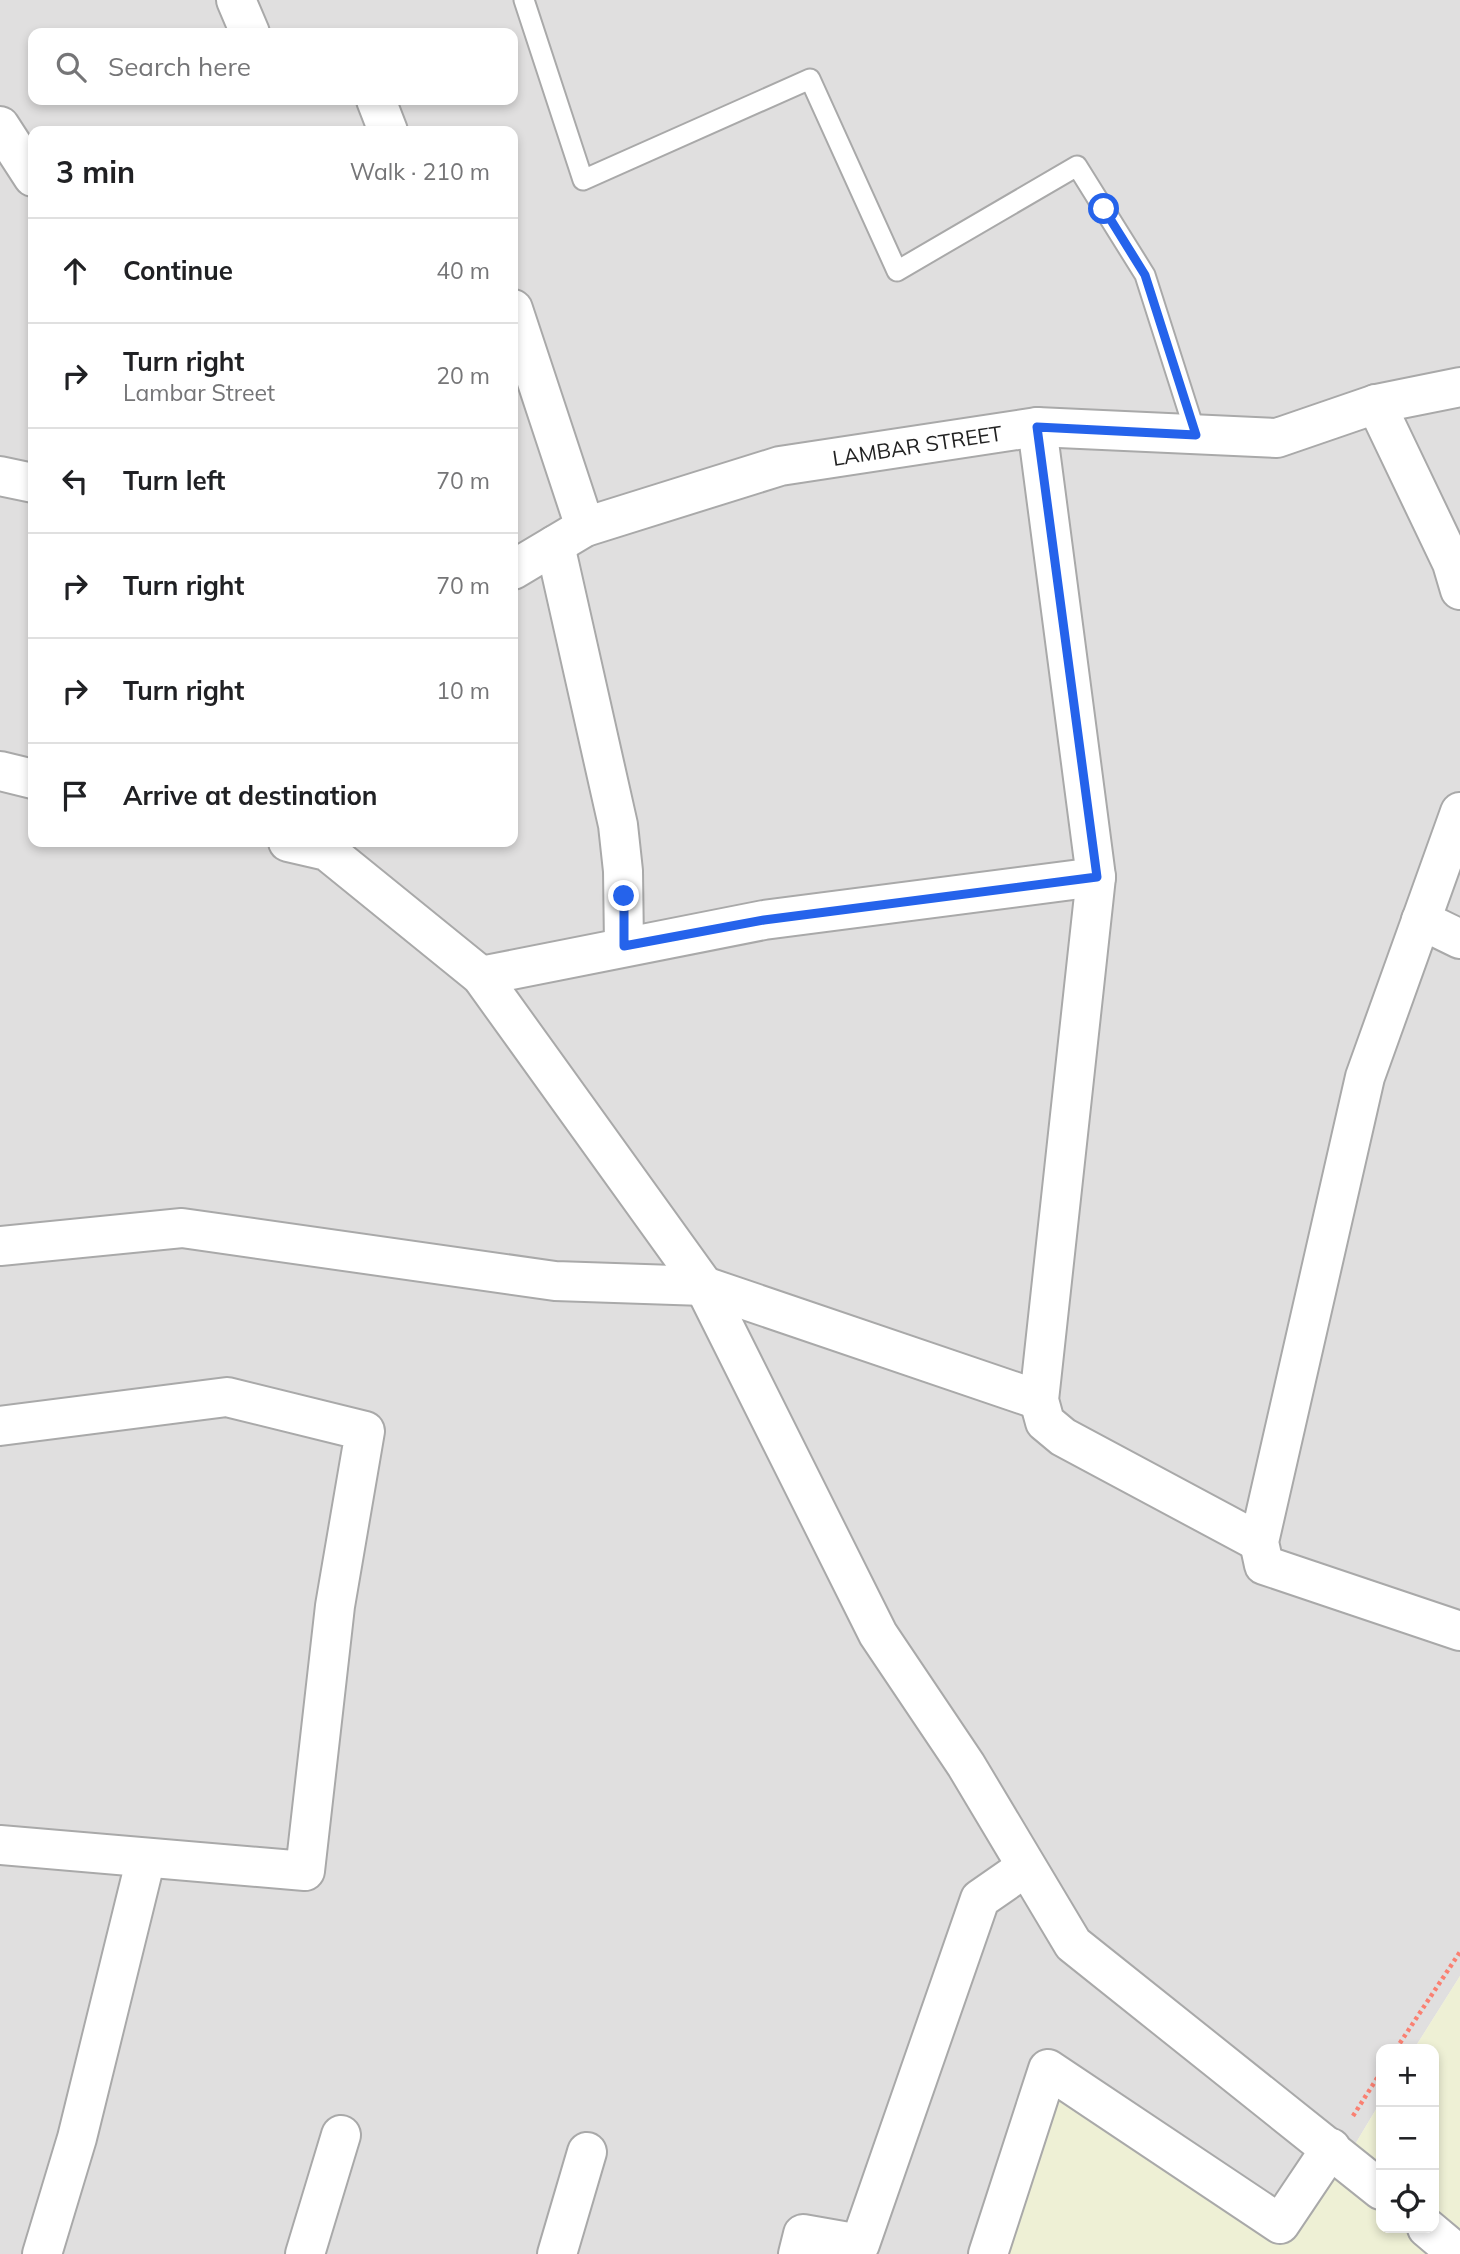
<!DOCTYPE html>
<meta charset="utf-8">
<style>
body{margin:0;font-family:Mulish,sans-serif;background:#f6f6f6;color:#202124}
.controls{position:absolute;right:21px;bottom:21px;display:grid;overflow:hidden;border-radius:14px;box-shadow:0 4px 10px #0003}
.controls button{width:63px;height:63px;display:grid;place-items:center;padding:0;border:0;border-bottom:2px solid #e0e0e0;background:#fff;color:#202124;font:35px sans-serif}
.stop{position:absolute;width:21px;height:21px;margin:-16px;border:5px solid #2563eb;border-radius:50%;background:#fff}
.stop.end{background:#2563eb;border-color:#fff;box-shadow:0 2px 7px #0008}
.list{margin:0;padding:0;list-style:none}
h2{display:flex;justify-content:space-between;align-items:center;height:91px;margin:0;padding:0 28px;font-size:30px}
h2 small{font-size:23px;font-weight:400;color:#757577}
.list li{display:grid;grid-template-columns:46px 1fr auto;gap:21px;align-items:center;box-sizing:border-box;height:105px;padding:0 28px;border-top:2px solid #e0e0e0}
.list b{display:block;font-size:26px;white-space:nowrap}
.list p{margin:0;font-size:23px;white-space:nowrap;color:#757577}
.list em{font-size:23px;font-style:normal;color:#757577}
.icon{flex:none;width:38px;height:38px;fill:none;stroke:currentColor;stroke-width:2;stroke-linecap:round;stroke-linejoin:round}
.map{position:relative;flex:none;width:1460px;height:2254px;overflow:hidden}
.search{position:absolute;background:#fff;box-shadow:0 4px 10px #0003;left:28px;top:28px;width:490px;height:77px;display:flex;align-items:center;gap:18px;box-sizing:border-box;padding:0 24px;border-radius:14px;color:#757577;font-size:26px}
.panel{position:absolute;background:#fff;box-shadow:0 4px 10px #0003;left:28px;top:126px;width:490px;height:721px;border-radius:14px}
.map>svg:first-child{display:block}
.residential{fill:#e0dfdf;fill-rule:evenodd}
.farmland{fill:#eef0d5}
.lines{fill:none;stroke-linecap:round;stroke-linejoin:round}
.service-casing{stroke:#a9a9a9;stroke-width:23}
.minor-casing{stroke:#a9a9a9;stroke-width:42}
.path{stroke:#fa8072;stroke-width:4.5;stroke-dasharray:3.5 3.5;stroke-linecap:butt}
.service{stroke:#fff;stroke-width:19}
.minor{stroke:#fff;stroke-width:38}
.route{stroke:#2563eb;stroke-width:9}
.labels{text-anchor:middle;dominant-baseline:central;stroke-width:5;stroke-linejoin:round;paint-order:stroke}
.street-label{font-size:21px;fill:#222;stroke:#fff}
</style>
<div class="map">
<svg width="1460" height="2254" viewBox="0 0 1460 2254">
<rect width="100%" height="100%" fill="#f2efe9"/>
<path class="residential" d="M 0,0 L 1460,0 L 1460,1976 L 1414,2049 L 1381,2049 L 1381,2101 L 1354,2146 L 1264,2201 L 1000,2254 L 0,2254 ZM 33,33 L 513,33 L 513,100 L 33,100 ZM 33,131 L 513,131 L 513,842 L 33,842 Z"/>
<polygon class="farmland" points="1460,1976 1460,2254 1000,2254 1051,2088 1264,2201 1354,2146 1381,2101 1381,2228 1434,2228 1434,2049 1414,2049"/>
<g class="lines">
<defs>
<polyline id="service" points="524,0 583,180 810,79 897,271 1077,166 1145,275 1196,435"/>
<g id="minor">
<polyline points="236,0 250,33"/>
<polyline points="376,100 388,131"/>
<polyline points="0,126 33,177"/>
<polyline points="513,309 585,527"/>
<polyline points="1376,404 1452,563 1460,590"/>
<polyline points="1037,427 1096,877 1039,1400 1045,1422 1063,1437 1259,1542"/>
<polyline points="0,476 33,483"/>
<polyline points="555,545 618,825 623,871 624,946"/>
<path id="s1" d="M 513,570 L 585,527 L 780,466 L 1037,427 L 1277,438 L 1376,404 L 1460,387"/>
<polyline points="0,771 33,779"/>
<polyline points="1460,812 1365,1077 1259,1542 1264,1565 1460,1631"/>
<polyline points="288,842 327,851 481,976 704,1286 878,1634 966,1765 1073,1944 1381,2190"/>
<polyline points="1421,920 1460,939"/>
<polyline points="481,976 764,920 1096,877"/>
<polyline points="0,1246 182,1228 555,1281 704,1286 1039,1400"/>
<polyline points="0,1426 227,1397 365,1431 335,1606 305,1871 0,1845"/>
<polyline points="1427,2228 1458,2254"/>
<polyline points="42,2254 77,2138 146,1858"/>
<polyline points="305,2254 341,2135"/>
<polyline points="557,2254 587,2152"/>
<polyline points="798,2254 803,2234 860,2244 980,1899 1026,1867"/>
<polyline points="988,2254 1048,2069 1280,2224 1331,2148"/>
</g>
</defs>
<use href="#service" class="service-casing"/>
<use href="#minor" class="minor-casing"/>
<g class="path">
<polyline points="1396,2049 1460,1952"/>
<polyline points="1353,2116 1381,2072"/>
</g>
<use href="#service" class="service"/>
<use href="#minor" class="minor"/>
</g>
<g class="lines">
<polyline class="route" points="624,896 624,946 764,920 1097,877 1037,427 1196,435 1145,275 1104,209"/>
</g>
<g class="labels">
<g class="street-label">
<text stroke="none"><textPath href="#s1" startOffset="427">LAMBAR STREET</textPath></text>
</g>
</g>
</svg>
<div class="controls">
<button>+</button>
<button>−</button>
<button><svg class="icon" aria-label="locate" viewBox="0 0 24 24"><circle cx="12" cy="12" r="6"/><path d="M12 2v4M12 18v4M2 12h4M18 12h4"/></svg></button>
</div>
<div class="stop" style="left:1104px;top:209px"></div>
<div class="stop end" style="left:624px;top:896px"></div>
<div class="search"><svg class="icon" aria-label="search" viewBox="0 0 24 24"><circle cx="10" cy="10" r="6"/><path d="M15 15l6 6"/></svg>Search here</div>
<section class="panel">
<h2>3 min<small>Walk · 210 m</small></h2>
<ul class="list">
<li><svg class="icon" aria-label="ahead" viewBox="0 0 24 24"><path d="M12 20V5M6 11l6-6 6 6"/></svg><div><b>Continue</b></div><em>40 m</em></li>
<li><svg class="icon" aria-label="right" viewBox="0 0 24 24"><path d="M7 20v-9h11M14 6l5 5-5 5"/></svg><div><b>Turn right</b><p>Lambar Street</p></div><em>20 m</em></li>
<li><svg class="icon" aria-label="left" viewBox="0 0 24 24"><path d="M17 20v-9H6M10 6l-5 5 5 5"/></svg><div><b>Turn left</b></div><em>70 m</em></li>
<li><svg class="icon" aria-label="right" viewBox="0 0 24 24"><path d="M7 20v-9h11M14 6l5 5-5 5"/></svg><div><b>Turn right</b></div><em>70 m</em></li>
<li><svg class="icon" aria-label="right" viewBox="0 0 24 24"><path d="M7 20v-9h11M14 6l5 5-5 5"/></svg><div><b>Turn right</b></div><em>10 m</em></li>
<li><svg class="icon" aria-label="arrive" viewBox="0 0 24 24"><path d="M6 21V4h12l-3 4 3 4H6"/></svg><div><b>Arrive at destination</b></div></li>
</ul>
</section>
</div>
